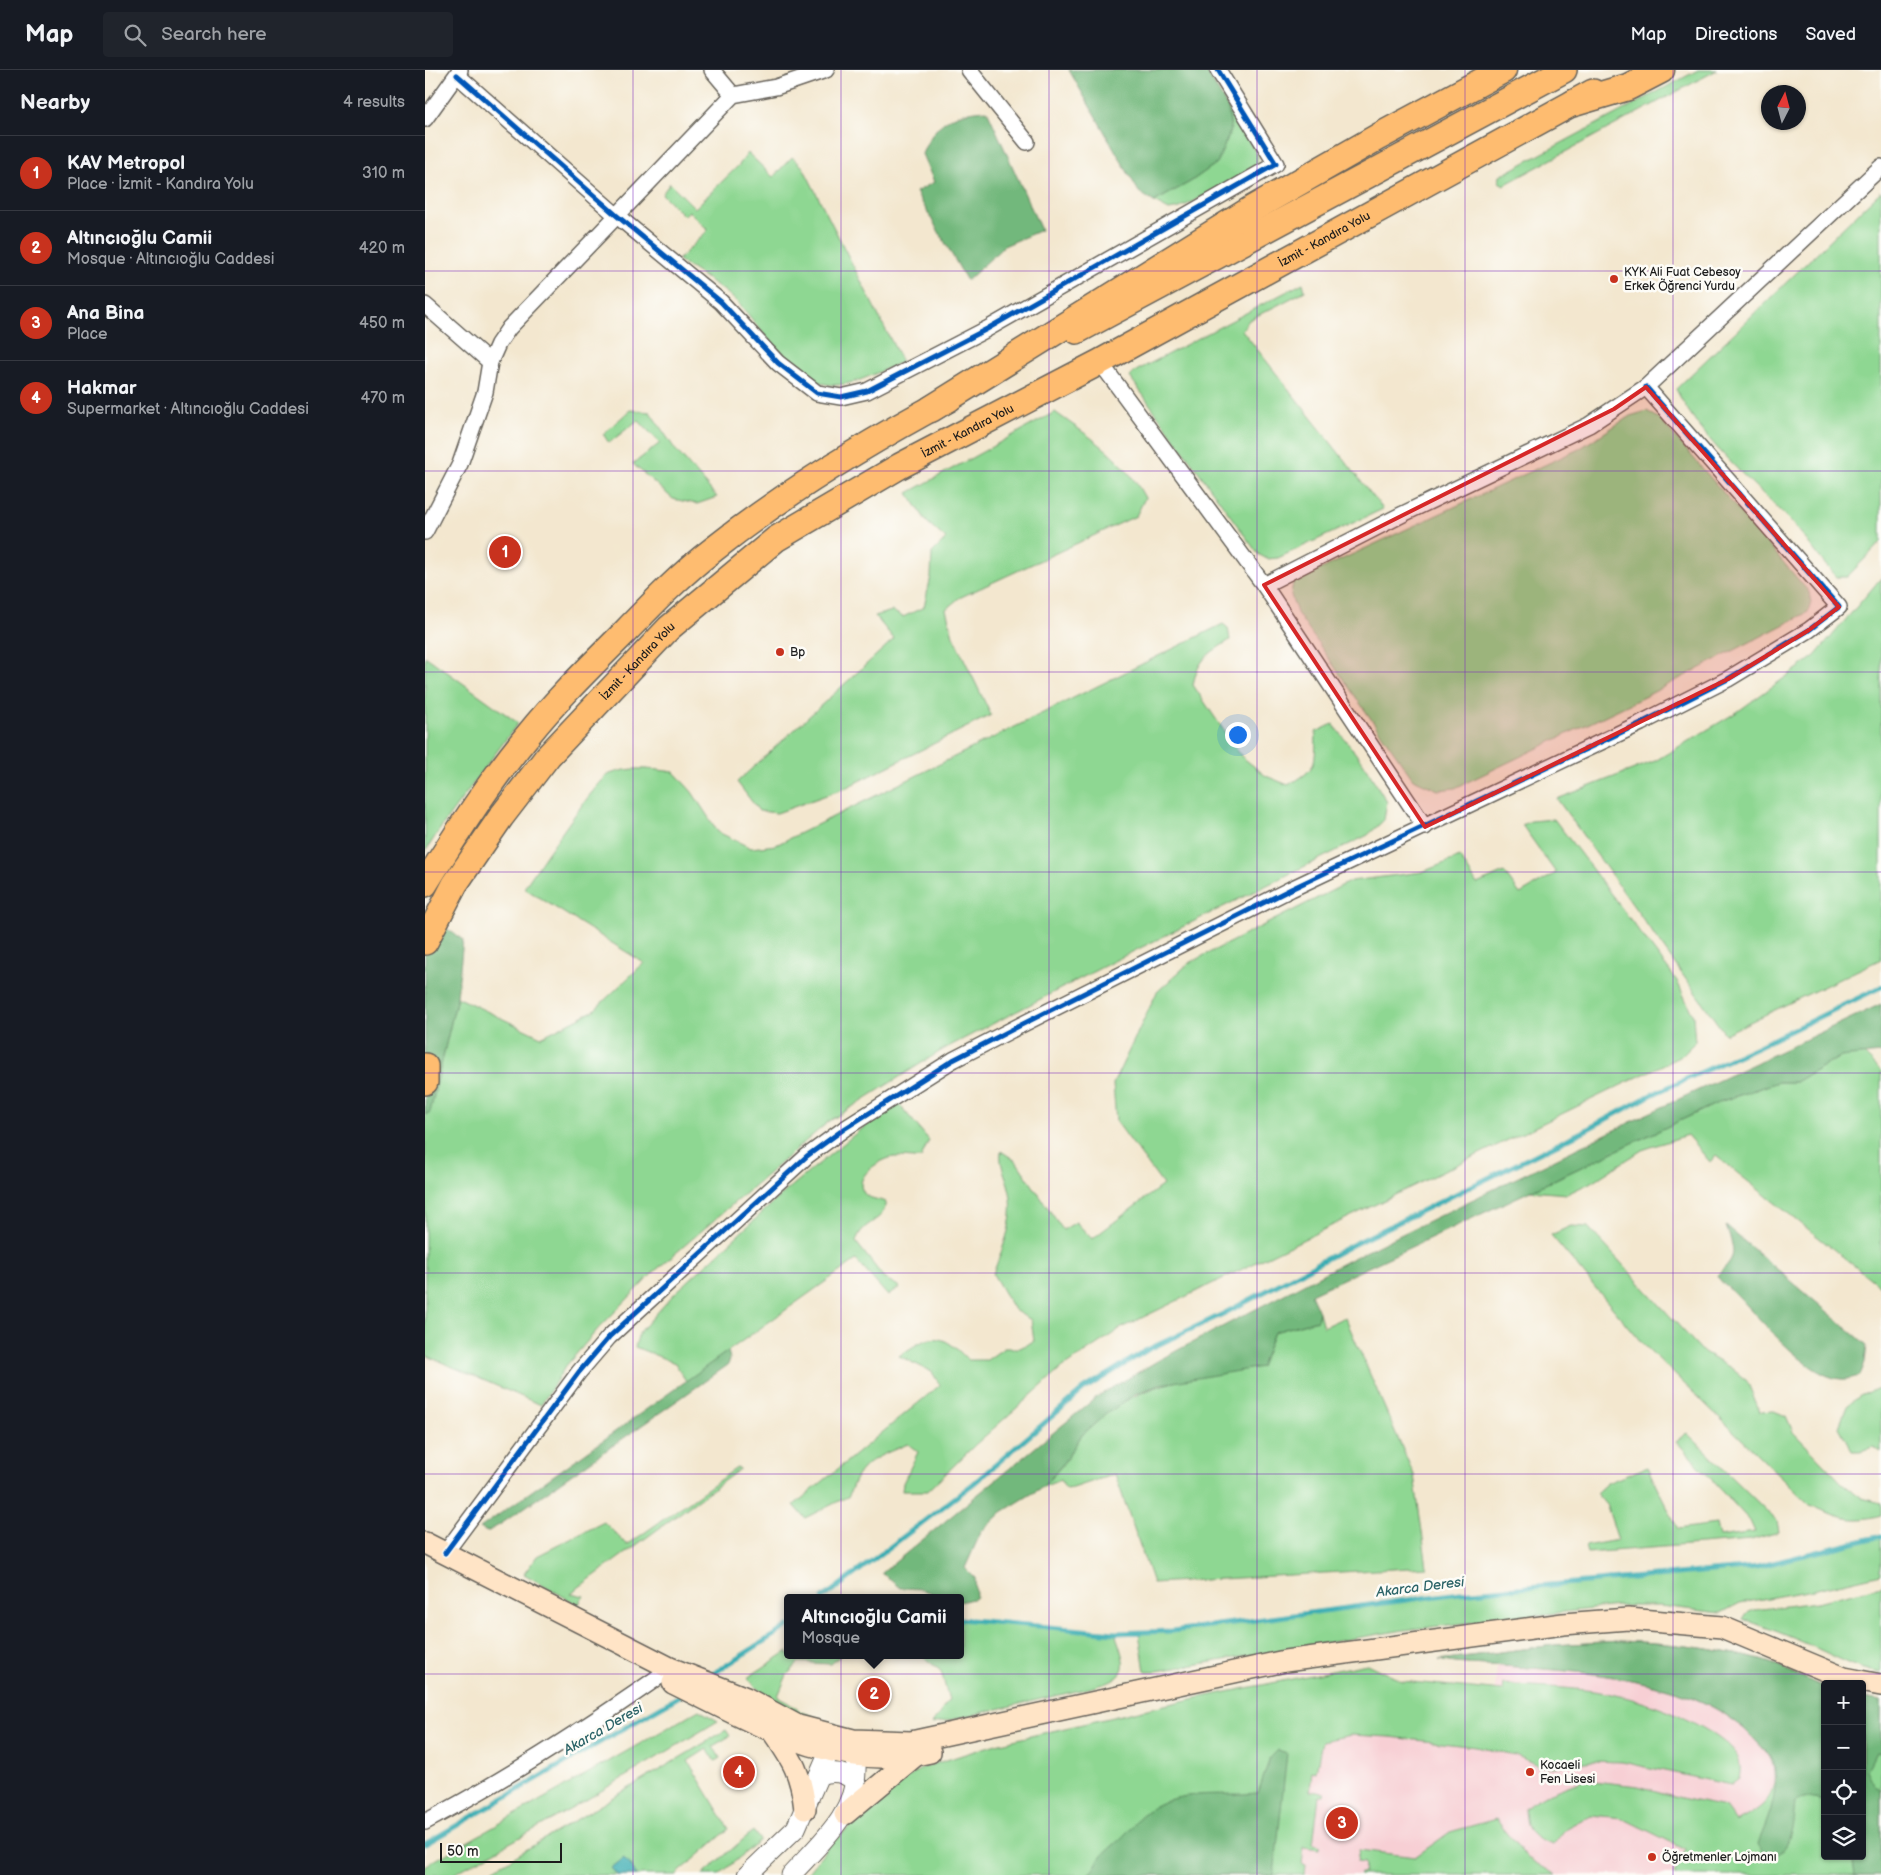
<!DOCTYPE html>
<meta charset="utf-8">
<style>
body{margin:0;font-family:"Balsamiq Sans",sans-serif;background:#20242c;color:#f1f3f6}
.controls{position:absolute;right:15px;bottom:15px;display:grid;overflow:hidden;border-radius:5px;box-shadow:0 1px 4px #0004}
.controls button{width:45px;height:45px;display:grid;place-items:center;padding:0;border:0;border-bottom:1px solid #363941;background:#171b24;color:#f1f3f6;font:25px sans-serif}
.compass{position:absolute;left:1336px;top:15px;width:45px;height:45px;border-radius:50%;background:#171b24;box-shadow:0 1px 4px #0004;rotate:6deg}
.scale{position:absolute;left:15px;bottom:12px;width:122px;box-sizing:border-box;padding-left:5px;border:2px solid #1c1c1c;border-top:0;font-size:14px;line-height:18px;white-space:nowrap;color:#1c1c1c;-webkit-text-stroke:4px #fdfcf7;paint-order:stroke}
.you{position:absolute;left:812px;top:664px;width:18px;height:18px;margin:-12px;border:4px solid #fff;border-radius:50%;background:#1a73e8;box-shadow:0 0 0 8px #1a73e833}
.badge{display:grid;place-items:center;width:32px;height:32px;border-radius:50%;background:#c8321e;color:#fff;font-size:16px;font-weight:700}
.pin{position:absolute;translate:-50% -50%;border:2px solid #fff;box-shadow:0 1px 5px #0006}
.popup{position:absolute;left:359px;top:1524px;width:180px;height:65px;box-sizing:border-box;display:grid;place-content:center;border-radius:5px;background:#171b24;filter:drop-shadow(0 1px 4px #0005);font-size:16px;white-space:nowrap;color:#9ea1a6}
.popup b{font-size:19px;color:#f1f3f6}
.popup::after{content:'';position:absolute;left:50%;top:100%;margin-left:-10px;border:10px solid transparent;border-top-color:#171b24}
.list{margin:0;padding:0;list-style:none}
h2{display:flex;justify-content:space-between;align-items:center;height:65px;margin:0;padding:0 20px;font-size:21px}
h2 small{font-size:16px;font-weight:400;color:#9ea1a6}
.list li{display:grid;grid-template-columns:32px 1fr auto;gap:15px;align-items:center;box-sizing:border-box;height:75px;padding:0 20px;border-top:1px solid #363941}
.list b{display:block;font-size:19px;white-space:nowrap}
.list p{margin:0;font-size:16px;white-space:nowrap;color:#9ea1a6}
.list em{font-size:16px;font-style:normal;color:#9ea1a6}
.icon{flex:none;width:28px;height:28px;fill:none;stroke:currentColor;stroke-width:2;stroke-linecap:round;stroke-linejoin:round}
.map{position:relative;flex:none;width:1456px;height:1805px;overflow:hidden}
header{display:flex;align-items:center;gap:30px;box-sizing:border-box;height:70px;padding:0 25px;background:#171b24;border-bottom:1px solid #363941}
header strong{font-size:24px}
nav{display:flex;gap:28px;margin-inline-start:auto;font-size:18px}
.search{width:350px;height:45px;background:#20242c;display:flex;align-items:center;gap:12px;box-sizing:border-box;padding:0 18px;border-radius:5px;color:#9ea1a6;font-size:19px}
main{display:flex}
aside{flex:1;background:#171b24}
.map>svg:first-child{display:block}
.built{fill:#f7cfd4}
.green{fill:#8ed792;stroke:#557a57}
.forest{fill:#72b87c;stroke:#476a4c}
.water{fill:#3badb3;stroke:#2c6468}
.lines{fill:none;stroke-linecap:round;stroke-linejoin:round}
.stream{stroke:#3badb3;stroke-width:5}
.minor-casing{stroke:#67635b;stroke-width:18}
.tertiary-casing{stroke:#67635b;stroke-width:21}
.secondary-casing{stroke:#67635b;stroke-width:24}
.trunk-casing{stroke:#67635b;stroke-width:28}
.motorway-casing{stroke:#67635b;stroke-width:29}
.minor{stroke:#fff;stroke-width:15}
.tertiary{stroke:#fff;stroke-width:19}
.secondary{stroke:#ffe4c6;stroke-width:21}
.trunk{stroke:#febc70;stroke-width:25}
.motorway{stroke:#febc70;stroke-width:26}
.cycleway-casing{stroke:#fdfcf7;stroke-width:8}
.cycleway{stroke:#0057b8;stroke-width:5}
.marked{fill:#d62828;fill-opacity:0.2;stroke:#d62828;stroke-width:4;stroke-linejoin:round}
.grid{fill:none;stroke:#7b2cbf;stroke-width:1;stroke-opacity:0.55}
.poi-dot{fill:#c8321e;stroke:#fdfcf7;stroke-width:2}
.labels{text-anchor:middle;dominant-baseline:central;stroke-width:5;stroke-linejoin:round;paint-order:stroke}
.street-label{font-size:12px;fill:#1c1c1c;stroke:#fdfcf7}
.poi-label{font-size:12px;fill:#1c1c1c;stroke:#fdfcf7;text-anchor:start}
.water-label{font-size:14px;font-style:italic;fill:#2c6468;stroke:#fdfcf7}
</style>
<header>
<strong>Map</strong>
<div class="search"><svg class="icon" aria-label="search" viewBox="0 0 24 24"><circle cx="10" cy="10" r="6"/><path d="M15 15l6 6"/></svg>Search here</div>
<nav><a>Map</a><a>Directions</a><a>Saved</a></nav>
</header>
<main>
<aside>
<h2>Nearby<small>4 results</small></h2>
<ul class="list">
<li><span class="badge">1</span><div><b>KAV Metropol</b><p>Place · İzmit - Kandıra Yolu</p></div><em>310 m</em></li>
<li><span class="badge">2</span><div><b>Altıncıoğlu Camii</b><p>Mosque · Altıncıoğlu Caddesi</p></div><em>420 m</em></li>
<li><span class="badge">3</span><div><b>Ana Bina</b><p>Place</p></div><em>450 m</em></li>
<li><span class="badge">4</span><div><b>Hakmar</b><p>Supermarket · Altıncıoğlu Caddesi</p></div><em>470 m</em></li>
</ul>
</aside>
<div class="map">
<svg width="1456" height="1805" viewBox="0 0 1456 1805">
<rect width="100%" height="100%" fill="#fdfcf7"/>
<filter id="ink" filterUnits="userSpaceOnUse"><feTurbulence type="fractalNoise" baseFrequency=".02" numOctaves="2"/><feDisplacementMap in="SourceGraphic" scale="10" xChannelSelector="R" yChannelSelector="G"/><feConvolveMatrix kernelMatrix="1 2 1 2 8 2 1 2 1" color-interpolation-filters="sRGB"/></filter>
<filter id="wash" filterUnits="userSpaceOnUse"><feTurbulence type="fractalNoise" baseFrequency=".0096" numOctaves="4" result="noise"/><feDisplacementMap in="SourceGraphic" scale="20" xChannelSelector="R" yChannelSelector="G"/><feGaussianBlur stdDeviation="1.12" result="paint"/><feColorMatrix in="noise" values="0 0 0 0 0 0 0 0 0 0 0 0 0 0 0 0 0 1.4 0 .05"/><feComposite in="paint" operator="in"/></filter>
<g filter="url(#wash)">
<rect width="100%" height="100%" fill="#f3e7cf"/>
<polygon class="built" points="1072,1595 1188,1606 1227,1614 1284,1634 1316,1655 1349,1691 1350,1714 1336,1739 1311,1752 1337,1805 849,1805 862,1683 977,1611 1070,1620"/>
<g class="green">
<polygon points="1273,0 1292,0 1079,115 1074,112 1075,106"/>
<polygon points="803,38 833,86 832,94 823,104 755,138 744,140 729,132 765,112 792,93 806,60"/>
<path d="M 323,83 L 348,107 L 367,87 L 378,97 L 477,292 C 457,300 433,314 412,315 C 368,317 339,259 312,232 C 296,216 272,203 253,190 L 283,160 L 264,141 L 259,146 L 237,124 L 245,113 L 270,138 L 314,95 Z"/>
<path d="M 1456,121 L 1456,472 L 1422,507 L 1411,507 C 1394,489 1382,468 1365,451 C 1325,409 1277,372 1251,319 Z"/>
<polygon points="878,213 880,221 824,250 817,260 958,439 853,488 842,489 833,484 705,307 711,301"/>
<polygon points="205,340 225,342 250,379 292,427 272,434 248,429 208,394 235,373 213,350 184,373 178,364"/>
<polygon points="1222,341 1235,349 1384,522 1386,533 1383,542 1225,624 1030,718 1013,720 988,709 872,543 866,525 868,512 1154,379 1205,346"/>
<path d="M 630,342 C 667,369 698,386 720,428 L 711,446 L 534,528 L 521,539 L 528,566 L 566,645 L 418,719 L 352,743 L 334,741 L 312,712 L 469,569 L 450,546 L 467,541 L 478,547 L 499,537 L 506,506 L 507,483 L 521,469 L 502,452 L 483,423 Z"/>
<polygon points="1456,508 1456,889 1300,964 1132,729 1230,691 1312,642 1390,586"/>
<path d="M 798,554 L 803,558 L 805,570 C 783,584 773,589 768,615 L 816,686 L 841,706 L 863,715 C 893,699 890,694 891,662 L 908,654 L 938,693 L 962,732 L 959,750 L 943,765 L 691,890 L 519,979 L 403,1052 L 230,1201 L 173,1259 L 140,1297 L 116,1335 L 0,1285 L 0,1045 L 5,1042 L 32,927 L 116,967 L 168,941 L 219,893 L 99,818 C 111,800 172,709 185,704 C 206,696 227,699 249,702 L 267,722 L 293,762 L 326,778 L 351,775 Z"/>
<polygon points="0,586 93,653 19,753 0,782"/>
<path d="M 1129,749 L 1252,911 L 1268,946 L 1270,972 L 1256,986 L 698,1257 L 638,1297 L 551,1374 L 503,1421 L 477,1421 L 478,1413 L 493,1382 L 483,1374 C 452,1387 433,1392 424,1426 L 380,1448 L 369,1435 L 515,1315 L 507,1302 L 474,1286 C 506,1264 515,1260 543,1290 L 562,1290 L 579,1278 L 595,1278 L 609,1271 L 606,1250 L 589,1240 L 568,1204 C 578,1176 592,1148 584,1118 C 581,1105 574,1095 576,1081 L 591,1091 L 638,1160 L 651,1152 L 667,1169 L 738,1115 L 691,1051 L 688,1014 L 732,922 L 764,893 L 926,811 L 997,802 L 1035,787 L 1052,814 L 1079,802 L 1095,824 L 1131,803 L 1097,755 L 1106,751 Z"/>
<polygon points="1439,984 1456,1001 1456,1217 1291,1086 1285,1092 1262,1065 1217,1080 1169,1111 1142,1124 1105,1121 1297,1031 1353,1012 1371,1012 1415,987"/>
<path d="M 474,1034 L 504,1070 L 496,1088 C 487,1089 477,1086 469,1087 C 455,1089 427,1107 439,1123 C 443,1129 454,1129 460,1132 C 462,1152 436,1150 431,1172 L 459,1208 L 475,1217 L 463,1226 L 431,1190 L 261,1311 L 250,1293 L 210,1277 L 214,1263 L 248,1225 L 362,1120 L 435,1060 Z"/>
<path d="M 1146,1156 L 1163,1157 L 1279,1283 L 1306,1298 L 1322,1311 L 1335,1342 L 1349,1341 L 1361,1346 L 1368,1362 L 1417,1413 L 1437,1428 L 1456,1433 L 1456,1445 C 1426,1454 1413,1447 1385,1435 L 1217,1273 L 1126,1165 Z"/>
<path d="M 894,1242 L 898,1257 L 920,1247 L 989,1405 L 1002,1497 L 728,1513 L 690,1404 L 648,1418 L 641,1419 L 635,1410 L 618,1417 C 624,1409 632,1402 638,1394 C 645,1385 650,1374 657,1365 C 702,1314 772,1304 836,1297 L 849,1262 L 892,1250 Z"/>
<polygon points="1456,1317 1456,1382 1448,1377 1435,1381 1427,1381 1414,1357 1422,1336 1435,1326"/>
<polygon points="1262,1363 1352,1451 1354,1462 1326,1470 1162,1483 1160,1476 1193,1470 1182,1436 1171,1423 1182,1413 1222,1397 1253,1459 1291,1454 1294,1467 1330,1462 1325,1451 1251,1371"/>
<polygon points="313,1397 315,1399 146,1523 159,1526 153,1535 99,1504 112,1486 179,1452 202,1475"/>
<polygon points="1456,1466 1456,1504 1388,1520 1315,1533 1296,1543 1235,1536 1193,1536 979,1560 732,1601 720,1601 714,1563 747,1561 1035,1523 1332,1497"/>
<path d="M 1456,1516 L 1456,1603 C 1432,1599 1413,1588 1391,1578 C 1367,1567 1343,1558 1318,1549 L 1322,1543 L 1329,1540 L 1392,1532 Z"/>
<path d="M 535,1549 L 690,1563 C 703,1600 705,1606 665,1618 L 507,1654 L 524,1630 L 516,1601 L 496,1585 L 535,1585 Z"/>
<path d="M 1195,1571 C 1244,1573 1292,1578 1339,1591 C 1360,1597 1379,1610 1400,1617 L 1400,1786 L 1437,1786 L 1437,1628 L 1456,1631 L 1456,1805 L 1248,1805 L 1260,1779 L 1197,1748 L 1166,1745 L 1141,1758 L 1128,1775 C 1105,1767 1101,1762 1100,1737 L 1120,1725 L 1159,1710 L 1213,1716 L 1256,1728 L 1300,1737 L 1311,1752 C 1332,1741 1352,1730 1349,1703 C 1348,1686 1339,1680 1328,1668 C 1273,1607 1156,1601 1078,1596 C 1057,1594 1034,1595 1014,1590 L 1130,1575 Z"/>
<polygon points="363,1581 363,1585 416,1585 406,1594 374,1592 362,1605 353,1626 375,1641 412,1655 415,1661 369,1647 337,1623 322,1608"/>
<path d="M 942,1594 L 977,1611 L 1077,1621 L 1078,1614 C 1112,1617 1147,1617 1181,1623 C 1217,1629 1287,1654 1310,1683 C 1316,1691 1316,1700 1314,1709 L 1306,1715 L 1197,1692 L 1167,1691 L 1127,1697 L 1115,1696 L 1090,1685 L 1051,1677 L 965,1667 L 926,1665 L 897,1671 L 891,1702 L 887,1701 L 885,1721 L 900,1723 L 899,1726 L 894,1726 L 888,1774 L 894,1775 L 894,1779 L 879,1777 L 877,1795 L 880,1796 L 879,1805 L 381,1805 L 402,1778 L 457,1726 L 497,1698 L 571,1674 L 757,1631 Z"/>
<polygon points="274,1640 293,1651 146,1739 27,1805 0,1805 0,1796"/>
<polygon points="301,1660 305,1666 288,1676 295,1688 290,1691 282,1679 263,1691 304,1759 251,1805 59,1805"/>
<polygon points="1071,1749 1101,1787 1131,1805 934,1805 935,1803 939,1803 940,1793 932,1792 934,1780 990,1787 1025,1762"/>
<polygon points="328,1761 335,1770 294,1805 277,1805"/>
</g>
<g class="forest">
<polygon points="644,0 781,0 803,38 806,60 792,93 765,112 729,132 714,122"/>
<path d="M 562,40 L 616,160 L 579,176 L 542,211 L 491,122 L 509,112 L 497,84 C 510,52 527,42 562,40 Z"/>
<polygon points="15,854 38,870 32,927 5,1042 0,1045 0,878"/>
<polygon points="1456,934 1456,983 1415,987 1371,1012 1353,1012 1297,1031 886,1224 894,1242 892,1250 849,1262 836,1297 737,1314 710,1324 680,1345 657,1365 637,1395 618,1417 577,1442 556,1462 540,1498 550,1508 551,1528 535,1532 535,1528 521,1528 495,1519 475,1518 457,1503 673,1326 734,1290 924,1190 1220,1045"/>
<path d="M 1301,1156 L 1442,1275 L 1440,1292 L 1435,1306 C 1429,1307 1422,1310 1416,1309 C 1384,1308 1337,1251 1316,1229 C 1308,1220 1297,1216 1292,1205 C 1313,1186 1310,1182 1301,1156 Z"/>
<polygon points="303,1281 305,1289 303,1295 76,1454 62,1462 55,1458"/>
<path d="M 1195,1571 C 1244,1573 1292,1578 1339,1591 C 1360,1597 1379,1610 1400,1617 L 1400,1734 C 1390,1726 1381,1725 1370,1732 C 1367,1757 1369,1780 1342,1790 L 1333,1774 C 1344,1745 1354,1726 1349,1694 C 1347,1685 1334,1674 1328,1668 C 1273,1606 1155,1602 1078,1596 C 1057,1594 1034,1595 1014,1590 L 1130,1575 Z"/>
<polygon points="1437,1628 1456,1631 1456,1683 1451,1682 1442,1700 1449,1714 1456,1720 1456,1805 1430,1805 1427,1786 1437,1786"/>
<path d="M 853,1680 L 862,1683 L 849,1805 L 661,1805 C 669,1801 670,1795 675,1788 C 683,1778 695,1771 703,1761 C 708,1756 712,1748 718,1744 C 751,1717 795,1727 833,1723 L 845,1688 Z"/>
</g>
<polygon class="water" points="199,1788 212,1805 192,1805 186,1798"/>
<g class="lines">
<g class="stream">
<polyline points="398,1528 548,1414 659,1319 722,1280 800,1243 925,1176 1159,1061 1226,1025 1334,976 1456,917"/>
<polyline points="535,1549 690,1563 747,1561 1035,1523 1332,1497 1456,1466"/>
<polyline points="283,1607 363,1556"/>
<polyline points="0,1774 258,1624"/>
</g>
</g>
</g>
<g filter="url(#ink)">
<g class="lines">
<defs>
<g id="minor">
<polyline points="287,0 308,25"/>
<polyline points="544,0 602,72"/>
<polyline points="32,5 191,145 296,232 353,293 392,323 416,327 442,321 562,259 851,94 793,0"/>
<polyline points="0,49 35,0"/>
<polyline points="0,235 65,292"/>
<polyline points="675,292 839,515 1000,757"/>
<polyline points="0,462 35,394 60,322 65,292 73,274 84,258 308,25 351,17 401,0"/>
<polyline points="839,515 978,444 1164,355 1221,317 1456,97"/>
<polyline points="20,1483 154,1302 184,1267 382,1086 419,1059 528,990 596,955 866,819 1216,653 1303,609 1384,560 1414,537 1221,317"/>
<path d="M 0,1752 C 82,1709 159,1659 235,1606"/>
</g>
<g id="tertiary">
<path d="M 394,1705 C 409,1700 420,1702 431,1713"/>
<polyline points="322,1805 371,1758 408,1673 413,1668"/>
<path d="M 366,1805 C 396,1772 433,1742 431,1695 C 431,1687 432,1679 429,1672"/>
</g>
<g id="secondary">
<polyline points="0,1473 245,1598 321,1628 373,1656 428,1670 486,1672 860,1591 1138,1554 1203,1549 1297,1557 1419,1608 1456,1615"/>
<path d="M 248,1613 C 327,1652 414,1704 505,1682"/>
<path d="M 348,1662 C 368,1691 376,1703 380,1739"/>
<polyline points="420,1744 491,1685"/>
</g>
<g id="trunk">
<polyline points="652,261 1139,0"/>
<path d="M 0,814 C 32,763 64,712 103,665 C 132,629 165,597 198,564 C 227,534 256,504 289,479 C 362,421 442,373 524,329"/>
<path id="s1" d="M 0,872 L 30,814 L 76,747 L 123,686 L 244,558 L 351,469 L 475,396 L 675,292 L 1168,22"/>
<polyline points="0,996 0,1012"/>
</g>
<g id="motorway">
<polyline points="1149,33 1203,17 1236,0"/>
<polyline points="506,339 827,139 953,67 1078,0"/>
</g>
</defs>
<use href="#minor" class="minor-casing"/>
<use href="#tertiary" class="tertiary-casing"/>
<use href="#secondary" class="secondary-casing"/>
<use href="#trunk" class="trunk-casing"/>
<use href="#motorway" class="motorway-casing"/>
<use href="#minor" class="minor"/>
<use href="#tertiary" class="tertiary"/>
<use href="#secondary" class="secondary"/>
<use href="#trunk" class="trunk"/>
<use href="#motorway" class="motorway"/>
<defs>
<g id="cycleway">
<polyline points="32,5 191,145 296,232 353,293 392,323 416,327 442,321 562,259 851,94 793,0"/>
<polyline points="20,1483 154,1302 184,1267 382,1086 419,1059 528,990 596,955 866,819 1216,653 1303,609 1384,560 1414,537 1221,317"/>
</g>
</defs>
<use href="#cycleway" class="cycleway-casing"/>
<use href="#cycleway" class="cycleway"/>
</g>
</g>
<path class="marked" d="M 1221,317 L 1414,537 L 1384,560 L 1303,609 L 1000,757 L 839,515 L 1189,339 Z"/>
<path class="grid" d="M 208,0 L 208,1805M 416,0 L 416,1805M 624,0 L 624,1805M 832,0 L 832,1805M 1040,0 L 1040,1805M 1248,0 L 1248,1805M 0,201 L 1456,201M 0,401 L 1456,401M 0,602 L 1456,602M 0,802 L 1456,802M 0,1003 L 1456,1003M 0,1203 L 1456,1203M 0,1404 L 1456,1404M 0,1604 L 1456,1604"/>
<g class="poi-dot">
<circle cx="1189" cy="209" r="5"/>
<circle cx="355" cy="582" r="5"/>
<circle cx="1105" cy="1702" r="5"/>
<circle cx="1227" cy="1787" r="5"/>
</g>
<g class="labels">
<g class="street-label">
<text stroke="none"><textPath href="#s1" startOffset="1164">İzmit - Kandıra Yolu</textPath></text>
<text stroke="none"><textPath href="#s1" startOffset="759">İzmit - Kandıra Yolu</textPath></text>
<text stroke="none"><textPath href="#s1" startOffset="354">İzmit - Kandıra Yolu</textPath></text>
</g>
<g class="poi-label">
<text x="1199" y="202">KYK Ali Fuat Cebesoy<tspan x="1199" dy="14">Erkek Öğrenci Yurdu</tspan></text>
<text x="365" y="582">Bp</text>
<text x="1115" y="1695">Kocaeli<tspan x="1115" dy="14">Fen Lisesi</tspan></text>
<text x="1237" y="1787">Öğretmenler Lojmanı</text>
</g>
<g class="water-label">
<text transform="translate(995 1517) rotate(-7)">Akarca Deresi</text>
<text transform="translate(178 1659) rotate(-30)">Akarca Deresi</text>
</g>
</g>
</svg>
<div class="controls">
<button>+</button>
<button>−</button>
<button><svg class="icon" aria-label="locate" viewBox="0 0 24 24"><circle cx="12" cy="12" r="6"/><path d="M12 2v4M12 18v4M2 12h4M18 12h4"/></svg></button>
<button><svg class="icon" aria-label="layers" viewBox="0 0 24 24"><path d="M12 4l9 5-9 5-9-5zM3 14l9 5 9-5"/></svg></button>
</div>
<svg class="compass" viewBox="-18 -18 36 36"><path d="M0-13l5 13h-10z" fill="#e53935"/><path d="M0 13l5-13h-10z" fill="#9ea1a6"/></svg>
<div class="scale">50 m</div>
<div class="you"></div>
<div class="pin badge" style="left:80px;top:482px">1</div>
<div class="pin badge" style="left:449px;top:1624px">2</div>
<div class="popup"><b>Altıncıoğlu Camii</b>Mosque</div>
<div class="pin badge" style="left:917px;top:1753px">3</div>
<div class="pin badge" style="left:314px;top:1702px">4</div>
</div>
</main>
